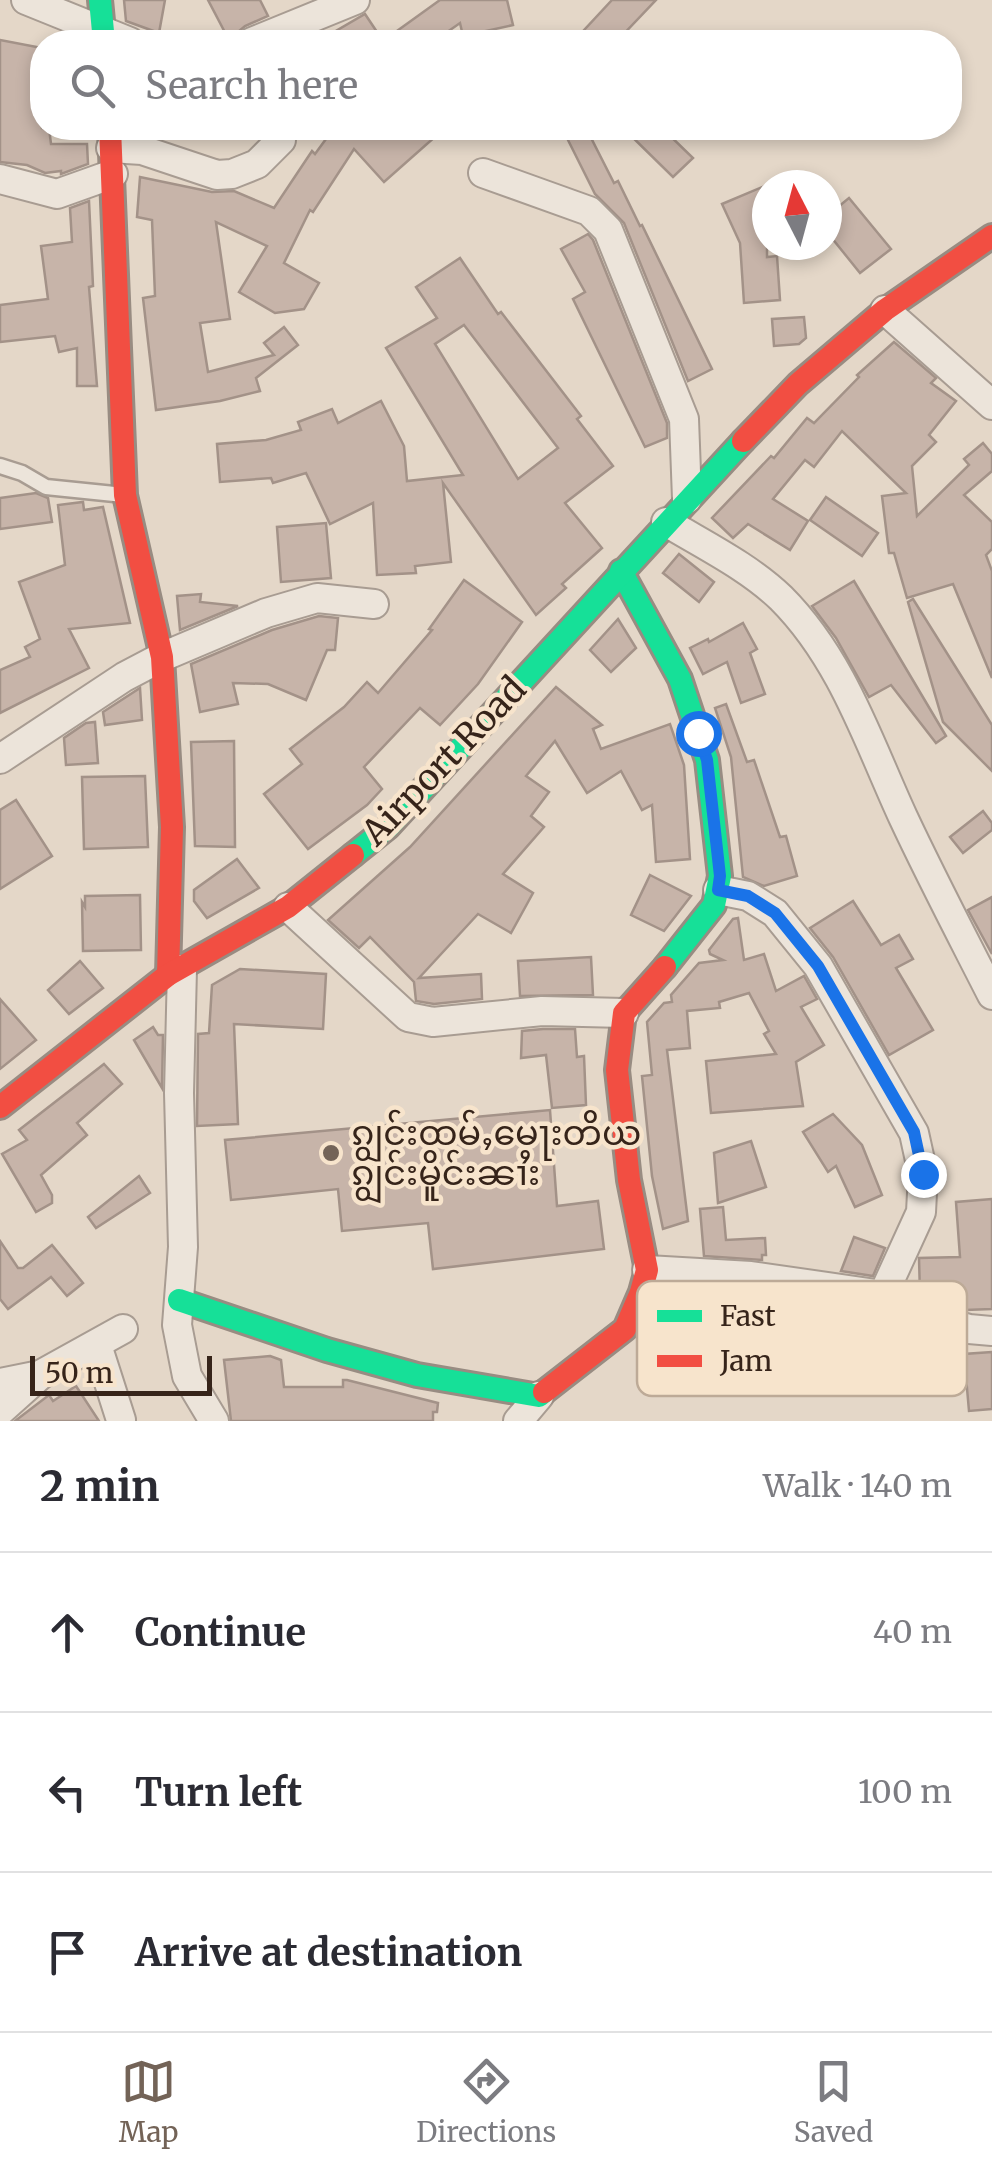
<!DOCTYPE html>
<meta charset="utf-8">
<style>
body{margin:0;font-family:Merriweather,"Noto Sans Myanmar",serif;background:#f2f2f3;color:#2b2b33}
.compass{position:absolute;left:752px;top:170px;width:90px;height:90px;border-radius:50%;background:#fff;box-shadow:0 5px 15px #0003;rotate:354deg}
.scale{position:absolute;left:30px;bottom:25px;width:182px;box-sizing:border-box;padding-left:10px;border:5px solid #36241a;border-top:0;font-size:28px;line-height:35px;white-space:nowrap;color:#36241a;-webkit-text-stroke:8px #f7e4cc;paint-order:stroke}
.stop{position:absolute;width:30px;height:30px;margin:-22px;border:8px solid #1a73e8;border-radius:50%;background:#fff}
.stop.end{background:#1a73e8;border-color:#fff;box-shadow:0 2px 10px #0008}
.list{margin:0;padding:0;list-style:none}
h2{display:flex;justify-content:space-between;align-items:center;height:130px;margin:0;padding:0 40px;font-size:42px}
h2 small{font-size:32px;font-weight:400;color:#7c7c81}
.list li{display:grid;grid-template-columns:65px 1fr auto;gap:30px;align-items:center;box-sizing:border-box;height:160px;padding:0 40px;border-top:2px solid #e1e1e2}
.list b{display:block;font-size:38px;white-space:nowrap}
.list em{font-size:32px;font-style:normal;color:#7c7c81}
.icon{flex:none;width:55px;height:55px;fill:none;stroke:currentColor;stroke-width:2;stroke-linecap:round;stroke-linejoin:round}
.map{position:relative;flex:none;width:992px;height:1421px;overflow:hidden}
.search{position:absolute;background:#fff;box-shadow:0 5px 15px #0003;left:30px;right:30px;top:30px;height:110px;display:flex;align-items:center;gap:25px;box-sizing:border-box;padding:0 35px;border-radius:40px;color:#7c7c81;font-size:38px}
.sheet{height:610px;background:#fff}
nav{display:flex;justify-content:space-around;align-items:center;box-sizing:border-box;height:140px;border-top:2px solid #e1e1e2;background:#fff;font-size:28px;color:#7c7c81}
nav a{display:grid;justify-items:center;gap:5px}
nav .on{color:#736357}
.map>svg:first-child{display:block}
.building{fill:#c7b4a9;stroke:#a39288;stroke-width:2.5;fill-rule:evenodd}
.lines{fill:none;stroke-linecap:round;stroke-linejoin:round}
.lane-casing{stroke:#a89c92;stroke-width:19}
.street-casing{stroke:#a89c92;stroke-width:32}
.fast-casing{stroke:#988c82;stroke-width:28}
.jam-casing{stroke:#988c82;stroke-width:28}
.lane{stroke:#ece4da;stroke-width:14}
.street{stroke:#ece4da;stroke-width:28}
.fast{stroke:#16e098;stroke-width:22}
.jam{stroke:#f24e42;stroke-width:22}
.route{stroke:#1a73e8;stroke-width:12}
.poi-dot{fill:#736357;stroke:#f7e4cc;stroke-width:4}
.labels{text-anchor:middle;dominant-baseline:central;stroke-width:9;stroke-linejoin:round;paint-order:stroke}
.street-label{font-size:35px;fill:#36241a;stroke:#f7e4cc}
.poi-label{font-size:35px;fill:#36241a;stroke:#f7e4cc;text-anchor:start}
.key{fill:#f7e4cc;stroke:#bdaa97;stroke-width:2.5}
.key-label{font-size:28px;fill:#36241a}
</style>
<div class="map">
<svg width="992" height="1421" viewBox="0 0 992 1421">
<rect width="100%" height="100%" fill="#e4d7c8"/>
<g class="building">
<polygon points="124,0 165,0 159,33 126,21"/>
<polygon points="208,0 260,0 268,16 245,26 238,32 235,42 230,42"/>
<polygon points="440,0 507,0 513,25 463,36 460,23 433,42 317,42 365,14 383,41"/>
<polygon points="612,0 656,0 616,42 573,42"/>
<polygon points="0,40 42,48 42,128 49,128 51,144 87,144 88,164 61,174 61,171 45,173 27,165 0,162"/>
<polygon points="334,128 445,128 384,182 354,149 313,212 310,210 284,263 319,283 304,309 275,313 239,292 267,246 216,222 230,319 200,323 208,372 274,355 264,343 284,327 298,345 256,378 260,391 220,401 156,410 143,298 155,296 152,220 137,217 140,177 212,192 234,191 274,208 312,151 315,154"/>
<polygon points="562,128 586,128 614,183 618,181 640,226 642,225 712,369 688,381 624,223 595,194"/>
<polygon points="623,128 662,128 693,158 673,177"/>
<polygon points="767,185 767,257 777,256 780,300 744,303 740,243 722,204"/>
<polygon points="849,198 891,249 860,273 827,232 827,216"/>
<polygon points="89,201 93,286 89,287 97,386 77,386 77,348 59,352 55,336 0,342 0,305 48,299 41,246 72,242 70,208"/>
<polygon points="588,234 593,240 667,423 667,438 645,447 573,299 585,292 561,249"/>
<path d="M 460,258 L 498,314 L 501,312 L 581,416 L 577,419 L 613,466 L 565,503 L 602,548 L 562,584 L 566,588 L 536,615 L 443,483 L 451,562 L 415,566 L 416,573 L 377,575 L 373,503 L 330,524 L 306,473 L 273,483 L 271,478 L 220,482 L 217,444 L 266,440 L 301,430 L 298,422 L 332,409 L 338,423 L 381,401 L 404,446 L 407,481 L 463,475 L 386,348 L 437,318 L 416,287 ZM 464,325 L 558,448 L 518,479 L 435,344 Z"/>
<polygon points="804,317 806,338 799,344 774,346 772,319"/>
<polygon points="894,342 936,378 931,383 956,401 929,435 936,442 912,466 917,516 969,465 964,459 983,443 992,454 992,471 964,495 992,522 992,549 986,555 992,571 992,678 953,584 907,598 894,553 889,553 882,496 906,493 842,431 814,467 805,460 773,499 808,521 790,550 748,524 733,538 712,518 771,456 774,458 807,418 814,423 859,377 857,375"/>
<polygon points="36,493 48,498 52,522 0,529 0,498"/>
<polygon points="826,497 878,533 862,556 810,520"/>
<polygon points="83,502 84,510 103,507 130,623 69,629 89,668 0,713 0,670 30,657 25,647 40,639 19,582 65,565 58,505"/>
<polygon points="326,523 331,578 281,582 277,527"/>
<polygon points="679,554 714,582 699,602 663,573"/>
<polygon points="464,580 522,622 478,684 440,725 420,708 364,767 382,789 367,805 308,849 264,794 302,764 290,749 344,707 367,682 378,693 432,630 429,629"/>
<polygon points="854,581 946,736 936,743 891,685 869,697 836,638 812,606"/>
<polygon points="201,594 200,602 238,606 180,630 177,596"/>
<polygon points="913,599 992,725 992,771 943,722 908,602"/>
<polygon points="319,616 338,618 335,650 327,650 306,700 268,684 233,683 238,704 200,712 191,664 272,630"/>
<polygon points="618,619 636,648 611,672 590,650"/>
<polygon points="743,623 757,649 750,653 765,694 741,703 727,662 703,674 690,648 708,639 709,642"/>
<polygon points="556,687 602,725 593,729 601,749 670,724 684,765 690,859 656,862 652,805 642,810 621,771 587,793 555,741 526,776 549,792 531,816 544,827 503,874 533,893 511,933 478,914 419,978 481,974 482,999 434,1004 416,1001 414,982 370,937 359,948 328,920 410,847"/>
<polygon points="140,688 142,720 105,725 103,712"/>
<polygon points="726,704 747,762 754,760 780,837 786,836 797,876 764,886 743,877 731,757 715,708"/>
<polygon points="95,722 98,763 66,765 64,738 86,723"/>
<polygon points="234,741 235,847 195,846 191,742"/>
<polygon points="145,776 148,847 84,849 82,777"/>
<polygon points="16,800 52,856 0,889 0,810"/>
<polygon points="983,811 992,823 992,830 963,853 950,837"/>
<polygon points="237,859 259,888 207,918 194,901 194,890"/>
<polygon points="650,875 691,896 664,931 631,915"/>
<polygon points="140,895 141,950 83,951 82,902 85,907 85,896"/>
<polygon points="992,897 992,954 968,910"/>
<polygon points="853,901 881,945 899,935 913,959 896,968 933,1030 889,1055 833,957 810,928"/>
<polygon points="738,918 744,960 764,954 776,991 804,976 817,999 801,1007 824,1045 796,1062 803,1106 711,1113 706,1061 776,1054 764,1034 769,1031 749,993 719,1002 720,1008 687,1011 690,1048 667,1050 688,1221 663,1229 652,1176 642,1076 652,1075 647,1022 664,1003 672,1002 671,995 699,963 723,960 710,954 709,950 733,919"/>
<polygon points="591,957 593,995 520,996 518,961"/>
<polygon points="80,961 103,988 69,1014 48,990"/>
<polygon points="240,969 326,974 323,1029 234,1024 238,1124 197,1126 198,1034 209,1033 212,985"/>
<polygon points="0,999 36,1040 0,1069"/>
<polygon points="153,1027 158,1035 163,1035 162,1088 134,1040"/>
<polygon points="543,1029 575,1029 577,1057 584,1056 586,1105 552,1108 546,1055 521,1058 522,1031"/>
<polygon points="104,1064 122,1084 77,1123 87,1135 41,1175 52,1195 52,1203 36,1212 2,1154 27,1140 19,1130"/>
<polygon points="550,1110 557,1206 598,1201 604,1249 433,1269 428,1223 342,1231 338,1189 231,1200 225,1140"/>
<polygon points="833,1114 862,1145 882,1195 855,1207 836,1166 828,1172 803,1132"/>
<polygon points="751,1141 766,1187 718,1203 714,1153"/>
<polygon points="139,1176 150,1193 96,1228 88,1217"/>
<polygon points="992,1199 992,1309 965,1310 920,1294 919,1258 960,1257 956,1202"/>
<polygon points="723,1207 726,1240 765,1238 766,1255 762,1255 762,1260 704,1256 700,1209"/>
<polygon points="854,1237 885,1248 873,1276 841,1271"/>
<polygon points="0,1241 18,1268 23,1268 52,1245 83,1283 67,1296 51,1277 8,1309 0,1299"/>
<polygon points="992,1352 992,1409 969,1411 964,1354"/>
<polygon points="270,1356 281,1360 284,1387 343,1387 343,1380 347,1380 438,1403 437,1412 433,1412 433,1421 231,1421 224,1360"/>
<polygon points="76,1386 99,1421 15,1421 49,1395 53,1401"/>
</g>
<g class="lines">
<defs>
<polyline id="lane" points="0,466 22,473 46,487 124,495"/>
<g id="street">
<polyline points="26,0 130,42"/>
<polyline points="252,42 355,0"/>
<polyline points="111,148 142,150 217,175 232,174 257,164 281,140"/>
<polyline points="483,173 589,211 608,230 684,419 687,499"/>
<polyline points="0,179 57,194 113,174"/>
<polyline points="885,310 992,405"/>
<path d="M 666,522 C 704,545 749,567 781,598 C 842,659 868,741 903,817 C 931,877 962,936 992,995"/>
<polyline points="0,759 124,677 162,657 266,613 317,598 374,604"/>
<polyline points="718,890 748,896 775,913 818,966 914,1133 923,1174 921,1212 883,1295"/>
<polyline points="288,907 408,1017 433,1022 542,1011 624,1013"/>
<polyline points="182,969 179,1093 183,1247 177,1325 187,1376 214,1421"/>
<polyline points="647,1270 751,1276 883,1295 926,1317 969,1329 992,1331"/>
<polyline points="97,1345 121,1420"/>
<polyline points="0,1383 40,1375 123,1329"/>
<polyline points="0,1411 39,1376"/>
<polyline points="518,1421 539,1396"/>
</g>
<g id="fast">
<polyline points="100,0 104,42"/>
<polyline points="621,571 680,679 707,760 720,876 714,905 665,967"/>
<polyline points="353,855 388,827 743,441"/>
<polyline points="179,1300 327,1350 417,1375 539,1396 544,1392"/>
</g>
<g id="jam">
<polyline points="110,128 125,495 162,657 172,827 168,975"/>
<polyline points="743,441 798,384 885,310 992,236"/>
<polyline points="0,1107 168,975 288,907 353,855"/>
<polyline points="544,1392 625,1329 641,1292 647,1270 629,1180 617,1070 624,1013 665,967"/>
</g>
</defs>
<use href="#lane" class="lane-casing"/>
<use href="#street" class="street-casing"/>
<use href="#fast" class="fast-casing"/>
<use href="#jam" class="jam-casing"/>
<use href="#lane" class="lane"/>
<use href="#street" class="street"/>
<use href="#fast" class="fast"/>
<use href="#jam" class="jam"/>
</g>
<g class="lines">
<polyline class="route" points="698,733 707,760 720,876 718,890 748,896 775,913 818,966 914,1132 923,1174"/>
</g>
<circle class="poi-dot" cx="331" cy="1153" r="10"/>
<g class="labels">
<g class="street-label">
<text transform="translate(444 761) rotate(-46)">Airport Road</text>
</g>
<g class="poi-label">
<text x="351" y="1133">ၵျွင်းထမ်ႇမေႃးတိယ<tspan x="351" dy="40">ၵျွင်းမိူင်းၼၢႆး</tspan></text>
</g>
</g>
<rect x="637" y="1281" width="330" height="115" rx="15" class="key"/>
<rect x="657" y="1310" width="45" height="12" fill="#16e098"/>
<rect x="657" y="1355" width="45" height="12" fill="#f24e42"/>
<g class="key-label">
<text x="720" y="1326">Fast</text>
<text x="720" y="1371">Jam</text>
</g>
</svg>
<svg class="compass" viewBox="-18 -18 36 36"><path d="M0-13l5 13h-10z" fill="#e53935"/><path d="M0 13l5-13h-10z" fill="#7c7c81"/></svg>
<div class="scale">50 m</div>
<div class="stop" style="left:698px;top:733px"></div>
<div class="stop end" style="left:923px;top:1174px"></div>
<div class="search"><svg class="icon" aria-label="search" viewBox="0 0 24 24"><circle cx="10" cy="10" r="6"/><path d="M15 15l6 6"/></svg>Search here</div>
</div>
<section class="sheet">
<h2>2 min<small>Walk · 140 m</small></h2>
<ul class="list">
<li><svg class="icon" aria-label="ahead" viewBox="0 0 24 24"><path d="M12 20V5M6 11l6-6 6 6"/></svg><div><b>Continue</b></div><em>40 m</em></li>
<li><svg class="icon" aria-label="left" viewBox="0 0 24 24"><path d="M17 20v-9H6M10 6l-5 5 5 5"/></svg><div><b>Turn left</b></div><em>100 m</em></li>
<li><svg class="icon" aria-label="arrive" viewBox="0 0 24 24"><path d="M6 21V4h12l-3 4 3 4H6"/></svg><div><b>Arrive at destination</b></div></li>
</ul>
</section>
<nav>
<a class="on"><svg class="icon" aria-label="map" viewBox="0 0 24 24"><path d="M3 6l6-2 6 2 6-2v14l-6 2-6-2-6 2zM9 4v14M15 6v14"/></svg>Map</a>
<a><svg class="icon" aria-label="directions" viewBox="0 0 24 24"><path d="M12 3l9 9-9 9-9-9zM9 14v-3h6M13 9l2 2-2 2"/></svg>Directions</a>
<a><svg class="icon" aria-label="saved" viewBox="0 0 24 24"><path d="M7 4h10v16l-5-4-5 4z"/></svg>Saved</a>
</nav>
